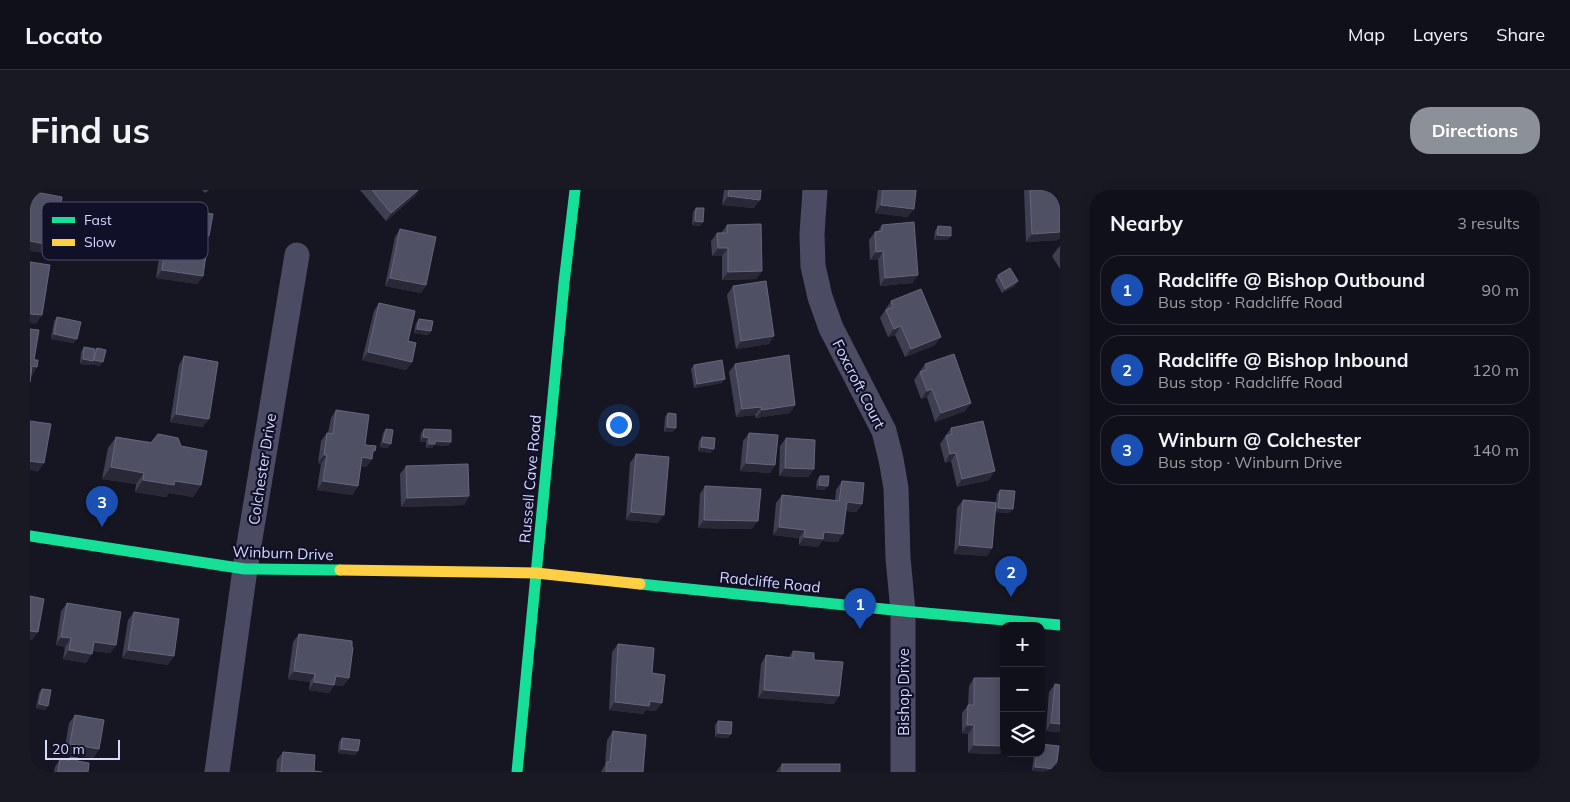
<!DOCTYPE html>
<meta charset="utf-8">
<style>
body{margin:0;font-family:Mulish,sans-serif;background:#191923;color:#f1f3f6}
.controls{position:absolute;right:15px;bottom:15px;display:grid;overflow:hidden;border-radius:10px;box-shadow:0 2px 12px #0003}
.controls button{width:45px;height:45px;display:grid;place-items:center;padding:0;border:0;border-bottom:1px solid #303039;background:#10101a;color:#f1f3f6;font:25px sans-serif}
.scale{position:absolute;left:15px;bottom:12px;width:75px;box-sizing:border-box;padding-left:5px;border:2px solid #d8d8ff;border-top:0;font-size:14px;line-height:18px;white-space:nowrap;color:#d8d8ff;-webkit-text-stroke:4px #111029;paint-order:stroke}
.you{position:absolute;left:588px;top:234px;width:18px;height:18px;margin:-12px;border:4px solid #fff;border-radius:50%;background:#1a73e8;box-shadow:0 0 0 8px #1a73e833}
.badge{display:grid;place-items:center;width:32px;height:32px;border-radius:50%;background:#8c9099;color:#fff;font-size:16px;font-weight:700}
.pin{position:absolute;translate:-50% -41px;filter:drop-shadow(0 1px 2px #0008)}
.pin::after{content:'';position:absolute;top:26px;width:18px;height:15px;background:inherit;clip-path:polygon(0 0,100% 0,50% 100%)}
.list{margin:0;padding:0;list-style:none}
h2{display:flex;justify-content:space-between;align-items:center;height:65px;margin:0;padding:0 20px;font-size:21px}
h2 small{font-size:16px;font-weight:400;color:#9c9da2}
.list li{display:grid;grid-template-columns:32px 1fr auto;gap:15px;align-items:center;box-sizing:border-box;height:70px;margin:0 10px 10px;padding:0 10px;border:1px solid #303039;border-radius:20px}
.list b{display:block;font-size:19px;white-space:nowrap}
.list p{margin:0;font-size:16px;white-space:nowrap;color:#9c9da2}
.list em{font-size:16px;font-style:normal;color:#9c9da2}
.icon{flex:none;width:28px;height:28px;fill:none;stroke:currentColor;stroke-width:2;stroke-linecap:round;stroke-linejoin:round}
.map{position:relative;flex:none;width:1030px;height:582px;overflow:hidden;border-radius:20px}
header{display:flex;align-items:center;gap:30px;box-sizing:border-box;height:70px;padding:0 25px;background:#10101a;border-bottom:1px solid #303039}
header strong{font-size:24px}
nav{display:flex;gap:28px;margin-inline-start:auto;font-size:18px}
.intro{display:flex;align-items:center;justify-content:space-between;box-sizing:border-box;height:120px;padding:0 30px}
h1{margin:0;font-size:35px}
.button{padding:12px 22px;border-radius:20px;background:#8c9099;color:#fff;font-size:18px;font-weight:700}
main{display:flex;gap:30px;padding:0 30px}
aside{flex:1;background:#10101a;border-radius:20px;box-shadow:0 2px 12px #0003}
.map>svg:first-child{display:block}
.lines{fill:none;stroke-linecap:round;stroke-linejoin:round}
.street{stroke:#4b4c64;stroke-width:25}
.fast{stroke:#16e098;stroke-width:11}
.slow{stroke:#ffcf43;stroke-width:11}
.wall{fill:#3f3f52}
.shaded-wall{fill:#282837}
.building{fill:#505065;stroke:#65657d}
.labels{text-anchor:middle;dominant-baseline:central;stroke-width:4.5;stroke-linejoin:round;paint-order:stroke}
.street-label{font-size:15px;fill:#d8d8ff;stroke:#111029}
.key{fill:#111029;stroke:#4d4c69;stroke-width:1}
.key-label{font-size:14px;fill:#d8d8ff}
</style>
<header>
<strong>Locato</strong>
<nav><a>Map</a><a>Layers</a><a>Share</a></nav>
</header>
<div class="intro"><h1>Find us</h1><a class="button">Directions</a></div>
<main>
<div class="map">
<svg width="1030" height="582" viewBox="0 0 1030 582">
<rect width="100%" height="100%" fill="#161623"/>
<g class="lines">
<g class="street">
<polyline points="785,0 782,44 783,76 790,107 801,138 854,241 861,269 866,298 868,368 873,421 873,582"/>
<polyline points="187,582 215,379 267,65"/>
</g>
<g class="fast">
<polyline points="0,346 215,379 310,380"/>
<polyline points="610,394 873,421 1030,435"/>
<polyline points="487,582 534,93 545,0"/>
</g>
<polyline class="slow" points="310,380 506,383 610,394"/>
</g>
<g class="wall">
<polygon points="172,0 179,0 175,3"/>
<polygon points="330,0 389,0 385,6 356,31"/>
<polygon points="694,0 731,0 724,18 692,15"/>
<polygon points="848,0 886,0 878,27 845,23"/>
<polygon points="994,0 1030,0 1028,50 996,52"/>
<polygon points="141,18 174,54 173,57 173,86 167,94 126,88 135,27"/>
<polygon points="666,18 670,36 662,35 663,22"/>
<polygon points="697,35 732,81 726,89 692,90 692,66 682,66 681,51 687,43 691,43"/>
<polygon points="852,35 888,85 882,93 850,96 848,70 840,70 839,50 845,42 848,41"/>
<polygon points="908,36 918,50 904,50 905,41"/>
<polygon points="370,39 396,95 391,103 355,96 365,47"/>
<polygon points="1030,56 1030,79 1022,66 1028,58"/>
<polygon points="968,85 985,96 972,103 965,90"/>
<polygon points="703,96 739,154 706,159 697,105"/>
<polygon points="861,111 905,155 875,167 865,145 858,147 850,128"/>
<polygon points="349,113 378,151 382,172 376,180 332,170 344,121"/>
<polygon points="27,127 44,153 21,149 24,131"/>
<polygon points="389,129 401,141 398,145 384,143 386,133"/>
<polygon points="54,157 64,161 67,158 70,176 61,174 60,175 50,174 51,162"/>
<polygon points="154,166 173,237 140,232 149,175"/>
<polygon points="705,174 765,215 760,223 726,228 725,225 706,227 699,182"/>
<polygon points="895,174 941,213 935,221 905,232 897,207 891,209 884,190"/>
<polygon points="664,175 692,193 664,198 661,179"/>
<polygon points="306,220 342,265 342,269 336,277 331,276 328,296 322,305 287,300 291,274 288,273 291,251 297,243 298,243 301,228"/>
<polygon points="638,223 643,242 634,242 635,227"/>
<polygon points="921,238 959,290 927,297 921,271 915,273 910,254"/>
<polygon points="356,239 358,258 350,257 353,243"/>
<polygon points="394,239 421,252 418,256 404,255 402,258 396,258 396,252 390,252 391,243"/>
<polygon points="719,243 745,275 740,283 710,281 713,251"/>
<polygon points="86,247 151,256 171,295 163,307 139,303 136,307 105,302 106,294 72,289 78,258"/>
<polygon points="672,247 681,263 668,261 669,251"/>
<polygon points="756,248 784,279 778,287 749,286 750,256"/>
<polygon points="606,264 628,333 596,330 600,273"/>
<polygon points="376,276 439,306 434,315 371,317 370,284"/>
<polygon points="790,286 795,300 786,299 787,290"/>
<polygon points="812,291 832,314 826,322 816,321 808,352 792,351 788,357 769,355 769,348 743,345 746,313 752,305 805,310 806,300"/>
<polygon points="675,296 722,339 668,338 670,304"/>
<polygon points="970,300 980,323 965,322 962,358 957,366 924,364 927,318 933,310 966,312 967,304"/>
<polygon points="37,413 86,455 80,463 63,461 56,473 33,469 35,457 26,455 31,421"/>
<polygon points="104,422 138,475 92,468 98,430"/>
<polygon points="269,444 319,488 313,496 304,495 299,503 279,500 280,492 258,489 263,452"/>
<polygon points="588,454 622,483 626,521 616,520 613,524 579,520 582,462"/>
<polygon points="763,461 784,470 804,514 728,508 731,474 736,465 759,467"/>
<polygon points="944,488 970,564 938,563 938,544 932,543 932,523 938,515 939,496"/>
<polygon points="1025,494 1030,542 1016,541 1019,502"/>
<polygon points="12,499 18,516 15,520 6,518 9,503"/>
<polygon points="45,525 69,559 63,568 34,563 39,533"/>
<polygon points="688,531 701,544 698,548 685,547 685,535"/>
<polygon points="583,541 613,582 571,582 572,580 575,575 577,550"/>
<polygon points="312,548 328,561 325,565 308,563 309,552"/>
<polygon points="253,562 284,581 292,582 246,582 247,570"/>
<polygon points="1004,563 1011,563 1026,579 1024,582 1002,581"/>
<polygon points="40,567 47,571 58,582 24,582 25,577 30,569 38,570"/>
<polygon points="752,574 810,582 746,582"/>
</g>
<g class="shaded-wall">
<polygon points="388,0 389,0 385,6 356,31 361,23"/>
<polygon points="698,6 730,10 724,18 692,15"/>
<polygon points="851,15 884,19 878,27 845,23"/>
<polygon points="665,31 673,32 670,36 662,35"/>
<polygon points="1030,42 1030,48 1028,50 996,52 1002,44"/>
<polygon points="174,45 179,46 174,54 169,53"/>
<polygon points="907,45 921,46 918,50 904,50"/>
<polygon points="0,51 24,56 18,64 0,61"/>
<polygon points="688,58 698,58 692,66 682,66"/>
<polygon points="853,61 848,70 840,70 846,62"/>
<polygon points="132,80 173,86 167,94 126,88"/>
<polygon points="732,81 726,89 692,90 698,82"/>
<polygon points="888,85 882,93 850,96 855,88"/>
<polygon points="360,88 396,95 391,103 355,96"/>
<polygon points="988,91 985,96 972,103 975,99"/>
<polygon points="0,124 12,125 6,134 0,133"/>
<polygon points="871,136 865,145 858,147 864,139"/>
<polygon points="387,139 401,141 398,145 384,143"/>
<polygon points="24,144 47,149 44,153 21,149"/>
<polygon points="744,146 739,154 706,159 711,151"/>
<polygon points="911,147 905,155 875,167 881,159"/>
<polygon points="338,162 382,172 376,180 332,170"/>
<polygon points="53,169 63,171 60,175 50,174"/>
<polygon points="64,170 73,172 70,176 61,174"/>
<polygon points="2,176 7,177 2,186 0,185"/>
<polygon points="695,189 692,193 664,198 667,194"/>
<polygon points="902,199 897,207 891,209 897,201"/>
<polygon points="941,213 935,221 905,232 911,223"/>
<polygon points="765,215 760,223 726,228 732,220"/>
<polygon points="731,217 725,225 706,227 712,219"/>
<polygon points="146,224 179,229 173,237 140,232"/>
<polygon points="637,237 646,238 643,242 634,242"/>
<polygon points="393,247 399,248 396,252 390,252"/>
<polygon points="405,251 421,252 418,256 404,255 402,258 396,258 399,254"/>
<polygon points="353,252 361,254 358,258 350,257"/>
<polygon points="671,257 684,259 681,263 668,261"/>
<polygon points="343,260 345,261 340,268 342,269 336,277 326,276 332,267"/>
<polygon points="926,263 921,271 915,273 920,264"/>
<polygon points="294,265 297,265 291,274 288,273"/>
<polygon points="0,271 14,273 8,282 0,280"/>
<polygon points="716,273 745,275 740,283 710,281"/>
<polygon points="81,277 114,283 106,294 72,289"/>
<polygon points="755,278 784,279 778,287 749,286"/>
<polygon points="965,281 959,290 927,297 932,289"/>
<polygon points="113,290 145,291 171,295 163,307 139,303 136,307 105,302"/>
<polygon points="293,291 328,296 322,305 287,300"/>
<polygon points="789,295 798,296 795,300 786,299"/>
<polygon points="439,306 434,315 371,317 377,308"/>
<polygon points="817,312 832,314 826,322 811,320"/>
<polygon points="968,318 983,319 980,323 965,322"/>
<polygon points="601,322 634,325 628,333 596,330"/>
<polygon points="674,330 728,331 722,339 668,338"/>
<polygon points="749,337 775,340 769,348 743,345"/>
<polygon points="794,342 813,344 808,352 792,351 788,357 769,355 774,347"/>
<polygon points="929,355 962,358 957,366 924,364"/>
<polygon points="0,441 8,442 2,450 0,450"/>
<polygon points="31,447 41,448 35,457 26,455"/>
<polygon points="64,452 86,455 80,463 58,460"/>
<polygon points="39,460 62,464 56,473 33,469"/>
<polygon points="98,460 144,466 138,475 92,468"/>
<polygon points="264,481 285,484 280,492 258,489"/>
<polygon points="306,486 319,488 313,496 304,495 299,503 279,500 284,492"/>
<polygon points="734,500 809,506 804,514 728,508"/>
<polygon points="620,511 632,513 626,521 616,520 613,524 579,520 585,512"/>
<polygon points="9,514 18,516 15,520 6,518"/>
<polygon points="1021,533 1030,534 1030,542 1016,541"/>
<polygon points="937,535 944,535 938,544 932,543"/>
<polygon points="688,543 701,544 698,548 685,547"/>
<polygon points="40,554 69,559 63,568 34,563"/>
<polygon points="944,555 974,556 974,558 970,564 938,563"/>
<polygon points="311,559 328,561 325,565 308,563"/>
<polygon points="1005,577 1026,579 1024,582 1002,581"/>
</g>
<g class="building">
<polygon points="342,0 388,0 361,23"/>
<polygon points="699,0 731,0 730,10 698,6"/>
<polygon points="853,0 886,0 884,19 851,15"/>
<polygon points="1000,0 1030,0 1030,42 1002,44"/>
<polygon points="0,1 32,7 24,56 0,51"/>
<polygon points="141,18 183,24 179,46 174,45 173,57 177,58 173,86 132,80"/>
<polygon points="666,18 674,18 673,32 665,31"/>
<polygon points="884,32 888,85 855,88 853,61 846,62 845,42 852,41 852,35"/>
<polygon points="731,34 732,81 698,82 698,58 688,58 687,43 697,43 697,35"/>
<polygon points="908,36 921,37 921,46 907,45"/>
<polygon points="370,39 406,47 396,95 360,88"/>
<polygon points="0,72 20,75 12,125 0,124"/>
<polygon points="980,78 988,91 975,99 968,85"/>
<polygon points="736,91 744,146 711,151 703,96"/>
<polygon points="891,99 911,147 881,159 871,136 864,139 856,120 863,117 861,111"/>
<polygon points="349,113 385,121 378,151 386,153 382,172 338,162"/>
<polygon points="27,127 51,132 47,149 24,144"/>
<polygon points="389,129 403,131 401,141 387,139"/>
<polygon points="0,139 9,140 4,170 8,170 7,177 2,176 0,192"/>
<polygon points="54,157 65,159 63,171 53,169"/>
<polygon points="67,158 76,160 73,172 64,170"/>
<polygon points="924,164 941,213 911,223 902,199 897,201 890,182 897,179 895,174"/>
<polygon points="759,165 765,215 732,220 731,217 712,219 705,174"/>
<polygon points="154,166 188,172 179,229 146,224"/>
<polygon points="692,170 695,189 667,194 664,175"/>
<polygon points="306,220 339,225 335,255 346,256 345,261 343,260 342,269 332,267 328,296 293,291 297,265 294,265 297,243 303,244"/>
<polygon points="638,223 646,224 646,238 637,237"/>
<polygon points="0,231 21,234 14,273 0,271 0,272"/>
<polygon points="953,231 965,281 932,289 926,263 920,264 916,246 922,244 921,238"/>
<polygon points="356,239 363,240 361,254 353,252"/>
<polygon points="394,239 421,240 421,252 405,251 405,254 399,254 399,248 393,247"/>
<polygon points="719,243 748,245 745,275 716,273"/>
<polygon points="128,244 148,248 151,256 177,261 171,295 145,291 144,295 113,290 114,283 81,277 86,247 121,253"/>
<polygon points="672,247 685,248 684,259 671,257"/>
<polygon points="756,248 785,250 784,279 755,278"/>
<polygon points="606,264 639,267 634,325 601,322"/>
<polygon points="438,274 439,306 377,308 376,276"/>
<polygon points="790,286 799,286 798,296 789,295"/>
<polygon points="812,291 834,293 832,314 817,312 813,344 794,342 793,349 774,347 775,340 749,337 752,305 809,311"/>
<polygon points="675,296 731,299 728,331 674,330"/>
<polygon points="970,300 985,301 983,319 968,318"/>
<polygon points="933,310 966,313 962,358 929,355"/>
<polygon points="0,406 14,409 8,442 0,441"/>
<polygon points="37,413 91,422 86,455 64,452 62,464 39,460 41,448 31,447"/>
<polygon points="104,422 149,429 144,466 98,460"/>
<polygon points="269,444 322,451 322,457 323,458 319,488 306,486 304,495 284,492 285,484 264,481"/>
<polygon points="588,454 624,458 622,483 635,485 632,513 620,511 619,516 585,512"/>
<polygon points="763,461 784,463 784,470 813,472 809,506 734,500 736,465 763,468"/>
<polygon points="944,488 974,488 974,556 944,555 944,535 937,535 938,515 944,515"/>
<polygon points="1025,494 1030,495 1030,534 1021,533"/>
<polygon points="12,499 21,500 18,516 9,514"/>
<polygon points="45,525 74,530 69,559 40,554"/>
<polygon points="688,531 702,532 701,544 688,543"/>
<polygon points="583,541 616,545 613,582 576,582 577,572 580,572"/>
<polygon points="312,548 330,550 328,561 311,559"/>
<polygon points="1011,554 1029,556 1026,579 1005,577 1007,563 1011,563"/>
<polygon points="253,562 285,565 284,581 292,582 251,582"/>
<polygon points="40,567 48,568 47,571 59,573 58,582 28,582 30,569 40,570"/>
<rect x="752" y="574" width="58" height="8"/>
</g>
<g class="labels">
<g class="street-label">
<text transform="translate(829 194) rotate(63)">Foxcroft Court</text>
<text transform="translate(232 279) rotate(-81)">Colchester Drive</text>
<text transform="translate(500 289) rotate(-85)">Russell Cave Road</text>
<text transform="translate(253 363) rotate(2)">Winburn Drive</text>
<text transform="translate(740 392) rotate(6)">Radcliffe Road</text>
<text transform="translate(873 502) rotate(-90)">Bishop Drive</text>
</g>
</g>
<rect x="12" y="12" width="166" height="58" rx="8" class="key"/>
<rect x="22" y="27" width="23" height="6" fill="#16e098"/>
<rect x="22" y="49" width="23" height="7" fill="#ffcf43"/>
<g class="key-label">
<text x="54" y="35">Fast</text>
<text x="54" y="57">Slow</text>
</g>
</svg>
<div class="controls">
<button>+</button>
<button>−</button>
<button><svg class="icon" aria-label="layers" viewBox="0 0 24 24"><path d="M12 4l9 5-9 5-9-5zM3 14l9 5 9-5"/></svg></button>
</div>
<div class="scale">20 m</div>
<div class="you"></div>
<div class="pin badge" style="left:830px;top:439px;background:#1a4fb4">1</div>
<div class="pin badge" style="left:981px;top:407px;background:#1a4fb4">2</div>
<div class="pin badge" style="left:72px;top:337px;background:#1a4fb4">3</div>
</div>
<aside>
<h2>Nearby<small>3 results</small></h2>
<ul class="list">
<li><span class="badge" style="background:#1a4fb4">1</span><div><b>Radcliffe @ Bishop Outbound</b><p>Bus stop · Radcliffe Road</p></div><em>90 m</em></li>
<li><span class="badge" style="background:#1a4fb4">2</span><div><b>Radcliffe @ Bishop Inbound</b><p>Bus stop · Radcliffe Road</p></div><em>120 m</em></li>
<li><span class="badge" style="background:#1a4fb4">3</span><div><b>Winburn @ Colchester</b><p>Bus stop · Winburn Drive</p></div><em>140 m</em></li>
</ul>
</aside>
</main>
